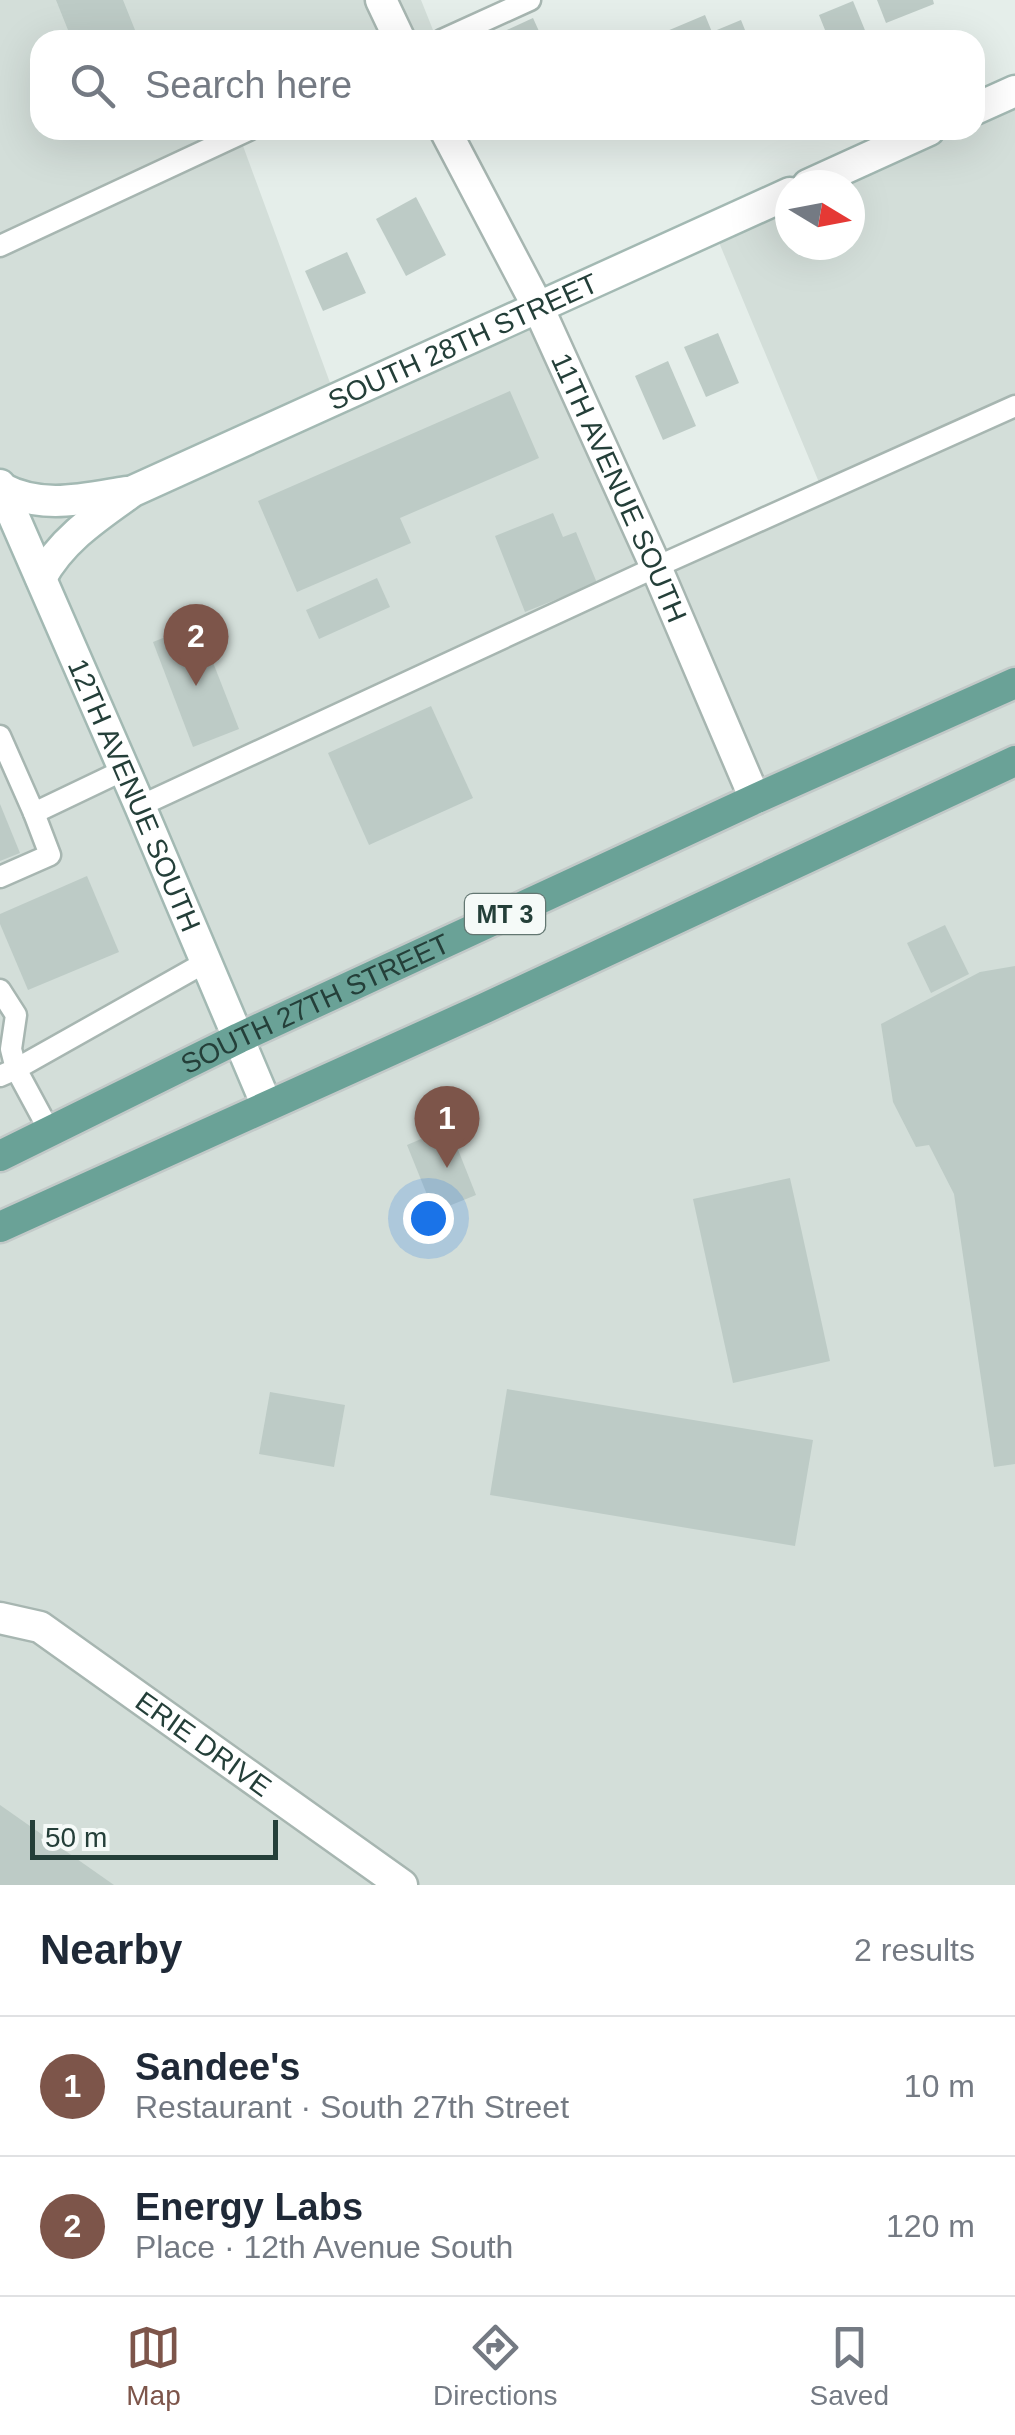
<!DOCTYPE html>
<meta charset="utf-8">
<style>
body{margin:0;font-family:Helvetica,sans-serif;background:#f2f2f3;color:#1f2937}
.compass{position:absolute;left:775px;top:170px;width:90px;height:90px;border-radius:50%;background:#fff;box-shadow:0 10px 40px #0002;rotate:100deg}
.scale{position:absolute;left:30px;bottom:25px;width:248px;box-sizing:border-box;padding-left:10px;border:5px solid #243f39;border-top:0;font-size:28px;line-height:35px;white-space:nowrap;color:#243f39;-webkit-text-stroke:8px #f5faf8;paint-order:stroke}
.you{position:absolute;left:428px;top:1218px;width:35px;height:35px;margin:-25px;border:8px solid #fff;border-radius:50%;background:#1a73e8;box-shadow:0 0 0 15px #1a73e833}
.badge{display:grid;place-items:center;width:65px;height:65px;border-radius:50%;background:#7d554a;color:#fff;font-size:32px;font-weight:700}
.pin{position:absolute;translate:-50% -82px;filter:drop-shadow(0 2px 5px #0008)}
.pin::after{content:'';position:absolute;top:52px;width:35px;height:30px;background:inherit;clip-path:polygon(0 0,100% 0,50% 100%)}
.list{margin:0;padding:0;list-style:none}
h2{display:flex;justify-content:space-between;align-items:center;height:130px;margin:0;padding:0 40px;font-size:42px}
h2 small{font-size:32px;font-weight:400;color:#747a83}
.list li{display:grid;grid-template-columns:65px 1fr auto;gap:30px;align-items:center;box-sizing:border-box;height:140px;padding:0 40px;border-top:2px solid #e0e1e3}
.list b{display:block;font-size:38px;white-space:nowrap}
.list p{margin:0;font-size:32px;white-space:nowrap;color:#747a83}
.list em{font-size:32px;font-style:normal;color:#747a83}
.icon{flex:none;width:55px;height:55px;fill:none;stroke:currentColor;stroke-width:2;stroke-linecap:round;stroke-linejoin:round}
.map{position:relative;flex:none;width:1015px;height:1885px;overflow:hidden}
.search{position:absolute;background:#fff;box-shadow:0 10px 40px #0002;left:30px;right:30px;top:30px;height:110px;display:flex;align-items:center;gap:25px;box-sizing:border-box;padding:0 35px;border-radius:30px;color:#747a83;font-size:38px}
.sheet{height:410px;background:#fff}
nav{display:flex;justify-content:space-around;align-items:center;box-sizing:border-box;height:140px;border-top:2px solid #e0e1e3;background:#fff;font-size:28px;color:#747a83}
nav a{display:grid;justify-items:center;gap:5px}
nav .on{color:#7d554a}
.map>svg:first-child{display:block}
.built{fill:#d3ded9}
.building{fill:#bdcbc6}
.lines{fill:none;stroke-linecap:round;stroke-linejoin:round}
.lane-casing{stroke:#a7b6b1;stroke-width:25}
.street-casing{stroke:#a7b6b1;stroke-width:35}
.secondary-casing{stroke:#a3b9b3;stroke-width:35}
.primary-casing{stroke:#c2c9c8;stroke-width:35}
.lane{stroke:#fff;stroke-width:20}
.street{stroke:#fff;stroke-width:30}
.secondary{stroke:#fff;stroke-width:30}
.primary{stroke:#6aa297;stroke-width:30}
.labels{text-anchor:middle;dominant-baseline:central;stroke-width:8;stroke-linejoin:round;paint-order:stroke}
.shield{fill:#f5faf8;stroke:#637772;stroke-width:2.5}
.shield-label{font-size:25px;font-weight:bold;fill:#243f39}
.street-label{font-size:28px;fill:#243f39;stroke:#f5faf8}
</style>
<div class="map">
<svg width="1015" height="1885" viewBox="0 0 1015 1885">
<rect width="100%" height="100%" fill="#e5eeea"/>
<polygon class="built" points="0,0 421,0 437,40 40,40 40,130 249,130 239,135 336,399 538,307 657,566 823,492 713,228 790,193 790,245 850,245 850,185 808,185 929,130 975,130 975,109 1015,91 1015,1885 0,1885"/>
<g class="building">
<polygon points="56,0 123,0 139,40 72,40"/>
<polygon points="877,0 933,0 934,4 886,23"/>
<polygon points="853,1 869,40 829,40 819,15"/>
<polygon points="705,15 712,32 741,20 749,40 671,40 667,31"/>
<polygon points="533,18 543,40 485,40"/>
<polygon points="416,197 446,255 406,276 376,219"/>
<polygon points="347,252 366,293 323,311 305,271"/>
<polygon points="718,333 739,383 706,397 684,347"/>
<polygon points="668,361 696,426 663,440 635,376"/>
<polygon points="510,391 539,458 400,518 411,543 297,592 258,501"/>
<polygon points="553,513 563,537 576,532 597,583 525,612 495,536"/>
<polygon points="377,578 390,607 319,639 306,610"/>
<polygon points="198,624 239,729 193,747 153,642"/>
<polygon points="431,706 473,798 369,845 328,753"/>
<polygon points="0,804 20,853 0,861"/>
<polygon points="87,876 119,952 28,990 0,924 0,914"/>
<polygon points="945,925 969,974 931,993 907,943"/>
<polygon points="1015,966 1015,1464 994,1467 954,1194 929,1145 916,1147 893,1102 881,1024 980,972"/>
<polygon points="449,1127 476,1195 434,1212 407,1145"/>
<polygon points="790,1178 830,1361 733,1383 693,1199"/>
<polygon points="507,1389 813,1440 795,1546 490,1495"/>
<polygon points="270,1392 345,1405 334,1467 259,1454"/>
<polygon points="0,1805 114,1885 0,1885"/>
</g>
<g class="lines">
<defs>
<g id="lane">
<polyline points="442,40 530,0"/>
<polyline points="0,246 249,130"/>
<polyline points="0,736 34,813 124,770"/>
<polyline points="140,806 656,567 1015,406"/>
<polyline points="0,877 50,855 34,813"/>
<polyline points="0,990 16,1015 11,1049 16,1069 0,1076"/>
<polyline points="50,1132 16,1069 206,962"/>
</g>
<g id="street">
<polyline points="381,0 400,40"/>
<path id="s1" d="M 445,130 L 538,307 L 656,567 L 755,799"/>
<path id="s2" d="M 0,1618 L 40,1627 L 402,1885"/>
</g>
<g id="secondary">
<polyline points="975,109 1015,91"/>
<polyline points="808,185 929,130"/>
<path id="s3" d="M 0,485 L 140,806 L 267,1106"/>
<path d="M 1,488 C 42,510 83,499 126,492"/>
<path id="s4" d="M 41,578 C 62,539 98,516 133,491 L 790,193"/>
</g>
<g id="primary">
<path id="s5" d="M 0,1156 L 239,1038 L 755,799 L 1015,683"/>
<polyline points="0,1227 485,1008 1015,761"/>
</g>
</defs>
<use href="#lane" class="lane-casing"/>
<use href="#street" class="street-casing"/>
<use href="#secondary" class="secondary-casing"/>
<use href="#primary" class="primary-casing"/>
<use href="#lane" class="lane"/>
<use href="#street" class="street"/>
<use href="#secondary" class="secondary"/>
<use href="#primary" class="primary"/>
</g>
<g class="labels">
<rect class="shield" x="465" y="894" width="80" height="40" rx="8"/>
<g class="shield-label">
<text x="505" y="914">MT 3</text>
</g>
<g class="street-label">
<text stroke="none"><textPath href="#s4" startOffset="490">SOUTH 28TH STREET</textPath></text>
<text stroke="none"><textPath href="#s1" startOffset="398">11TH AVENUE SOUTH</textPath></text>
<text stroke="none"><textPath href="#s3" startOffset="338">12TH AVENUE SOUTH</textPath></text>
<text stroke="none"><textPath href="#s5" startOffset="350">SOUTH 27TH STREET</textPath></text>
<text stroke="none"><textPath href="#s2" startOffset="242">ERIE DRIVE</textPath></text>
</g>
</g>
</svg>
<svg class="compass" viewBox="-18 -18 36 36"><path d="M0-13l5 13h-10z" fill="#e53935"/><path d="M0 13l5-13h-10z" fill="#747a83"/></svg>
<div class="scale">50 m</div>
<div class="you"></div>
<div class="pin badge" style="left:447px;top:1168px">1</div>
<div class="pin badge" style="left:196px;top:686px">2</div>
<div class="search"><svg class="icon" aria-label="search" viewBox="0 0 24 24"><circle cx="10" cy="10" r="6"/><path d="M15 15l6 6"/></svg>Search here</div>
</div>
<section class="sheet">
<h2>Nearby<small>2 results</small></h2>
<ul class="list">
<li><span class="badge">1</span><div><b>Sandee's</b><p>Restaurant · South 27th Street</p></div><em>10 m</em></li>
<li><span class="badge">2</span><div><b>Energy Labs</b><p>Place · 12th Avenue South</p></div><em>120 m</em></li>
</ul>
</section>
<nav>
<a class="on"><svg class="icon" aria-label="map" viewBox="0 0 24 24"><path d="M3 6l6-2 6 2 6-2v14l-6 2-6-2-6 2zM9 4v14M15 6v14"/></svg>Map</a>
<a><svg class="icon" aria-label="directions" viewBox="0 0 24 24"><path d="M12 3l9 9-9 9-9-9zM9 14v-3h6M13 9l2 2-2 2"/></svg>Directions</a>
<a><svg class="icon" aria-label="saved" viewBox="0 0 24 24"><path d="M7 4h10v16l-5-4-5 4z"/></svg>Saved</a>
</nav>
